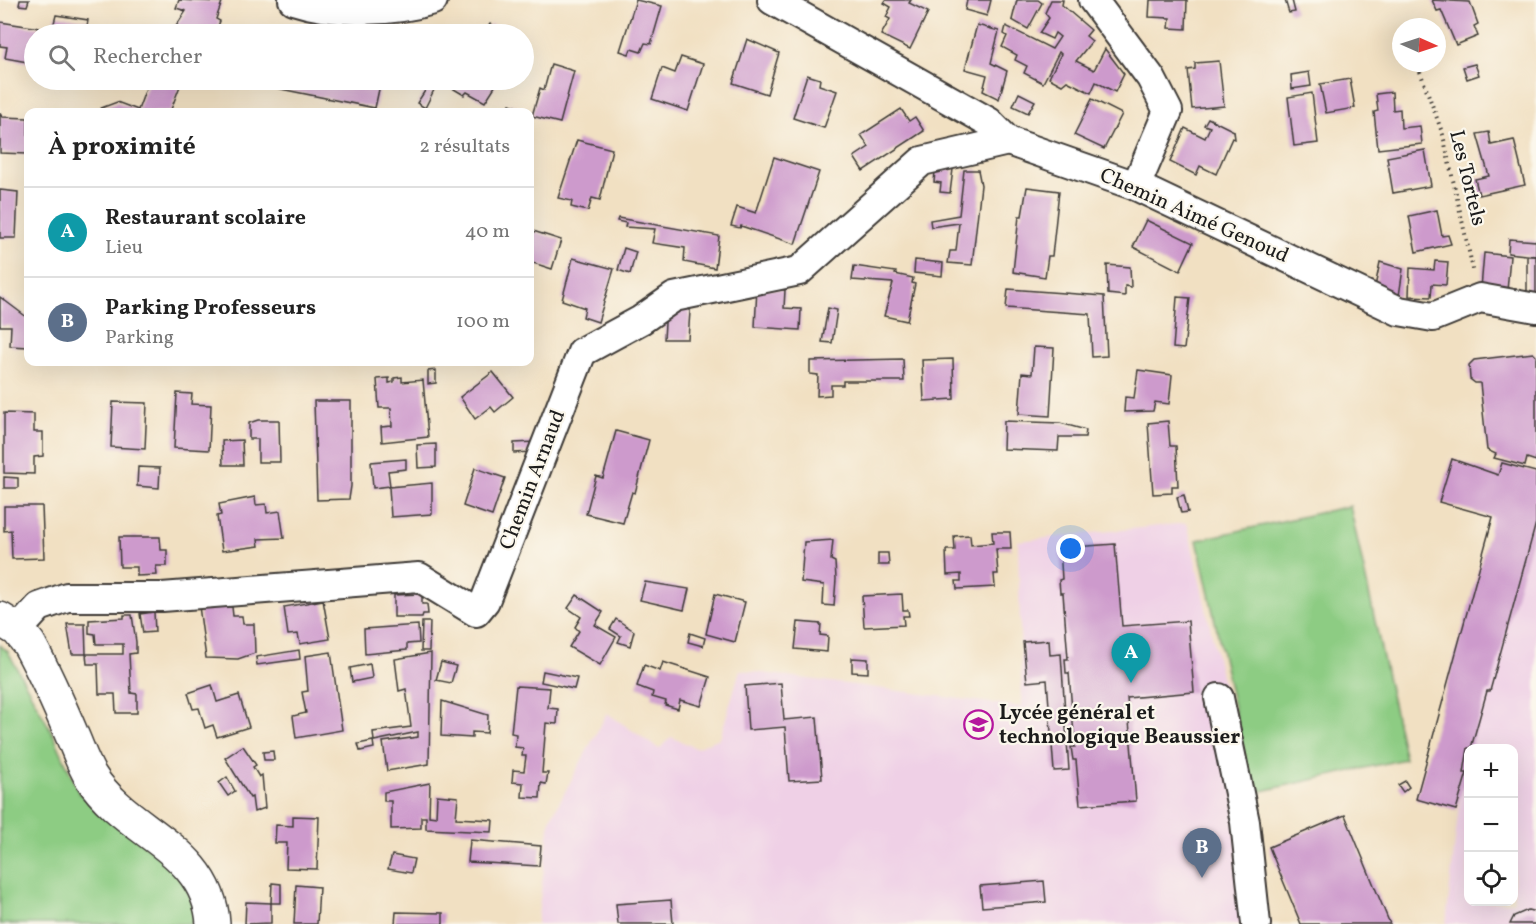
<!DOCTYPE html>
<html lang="fr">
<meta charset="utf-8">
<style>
body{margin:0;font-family:Vollkorn,serif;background:#f6f6f6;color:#222}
.controls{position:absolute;right:18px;bottom:18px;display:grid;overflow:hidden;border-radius:12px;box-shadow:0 6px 24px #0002}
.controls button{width:54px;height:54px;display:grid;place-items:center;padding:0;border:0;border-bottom:2px solid #e0e0e0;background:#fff;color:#222;font:30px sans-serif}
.compass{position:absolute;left:1392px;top:18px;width:54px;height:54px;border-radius:50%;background:#fff;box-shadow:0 6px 24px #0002;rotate:93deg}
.you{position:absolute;left:1071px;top:549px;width:21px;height:21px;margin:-15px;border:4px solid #fff;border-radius:50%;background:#1a73e8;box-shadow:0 0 0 9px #1a73e833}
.badge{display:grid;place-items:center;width:39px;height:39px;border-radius:50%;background:#2563eb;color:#fff;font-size:20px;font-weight:700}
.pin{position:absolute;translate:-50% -50px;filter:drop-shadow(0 2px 3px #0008)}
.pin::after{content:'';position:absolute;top:32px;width:21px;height:18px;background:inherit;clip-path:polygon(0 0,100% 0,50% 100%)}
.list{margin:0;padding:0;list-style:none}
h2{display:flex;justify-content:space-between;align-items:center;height:78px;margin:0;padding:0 24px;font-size:26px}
h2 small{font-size:20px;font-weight:400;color:#767676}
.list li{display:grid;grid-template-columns:39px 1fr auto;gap:18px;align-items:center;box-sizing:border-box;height:90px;padding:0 24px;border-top:2px solid #e0e0e0}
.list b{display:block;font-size:22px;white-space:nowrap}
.list p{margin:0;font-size:20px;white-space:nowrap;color:#767676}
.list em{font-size:20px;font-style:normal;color:#767676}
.icon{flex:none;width:33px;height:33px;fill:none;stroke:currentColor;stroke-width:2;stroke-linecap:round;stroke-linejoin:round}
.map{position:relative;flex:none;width:1536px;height:924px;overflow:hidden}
.search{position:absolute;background:#fff;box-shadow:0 6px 24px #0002;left:24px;top:24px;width:510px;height:66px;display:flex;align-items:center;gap:15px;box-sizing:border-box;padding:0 21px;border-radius:33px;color:#767676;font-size:22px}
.panel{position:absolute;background:#fff;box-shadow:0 6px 24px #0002;left:24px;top:108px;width:510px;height:258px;border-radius:12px}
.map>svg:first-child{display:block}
.built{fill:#efd0e6;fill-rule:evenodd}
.green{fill:#8dcc83;stroke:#547450;stroke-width:1.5}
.building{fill:#cd9acc}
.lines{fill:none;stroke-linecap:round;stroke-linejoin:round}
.minor-casing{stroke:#3c3935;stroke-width:32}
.tertiary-casing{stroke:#3c3935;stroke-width:36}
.path{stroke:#3c3935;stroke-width:4;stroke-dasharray:1.5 4.5;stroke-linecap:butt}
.minor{stroke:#fff;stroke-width:28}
.tertiary{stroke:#fff;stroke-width:33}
.labels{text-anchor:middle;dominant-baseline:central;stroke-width:4.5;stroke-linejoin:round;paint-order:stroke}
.street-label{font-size:21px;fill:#1c1c1c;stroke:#fbf7ec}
.poi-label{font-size:21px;font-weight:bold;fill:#1c1c1c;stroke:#fbf7ec;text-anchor:start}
</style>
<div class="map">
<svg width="1536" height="924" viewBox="0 0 1536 924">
<rect width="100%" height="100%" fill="#fbf7ec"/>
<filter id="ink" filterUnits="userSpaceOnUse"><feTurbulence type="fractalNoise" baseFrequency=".0167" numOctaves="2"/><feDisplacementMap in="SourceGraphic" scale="12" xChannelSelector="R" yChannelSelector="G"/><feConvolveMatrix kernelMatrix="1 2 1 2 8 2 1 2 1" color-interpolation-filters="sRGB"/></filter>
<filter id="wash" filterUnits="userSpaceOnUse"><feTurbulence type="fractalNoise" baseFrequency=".008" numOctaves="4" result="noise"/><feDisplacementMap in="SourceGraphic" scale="24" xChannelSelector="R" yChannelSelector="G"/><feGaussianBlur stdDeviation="1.35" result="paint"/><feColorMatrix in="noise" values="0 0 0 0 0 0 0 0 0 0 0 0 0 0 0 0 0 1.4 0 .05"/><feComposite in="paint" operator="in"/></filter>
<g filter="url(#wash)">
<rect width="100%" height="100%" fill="#f1e0c2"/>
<g class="built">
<path d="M 1495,475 L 1536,485 L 1536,924 L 1446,924 ZM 1468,748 L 1514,748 L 1514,902 L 1468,902 Z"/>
<polygon points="1187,523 1263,863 1263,924 537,924 550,820 607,713 659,749 671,737 696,748 720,738 740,670 1022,707 1018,541"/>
</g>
<g class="green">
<polygon points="1350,506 1405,759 1253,793 1197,540"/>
<polygon points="0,645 8,652 54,736 79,793 186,878 198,924 0,924"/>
</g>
<g id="blocks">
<g class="building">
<polygon points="20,0 29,0 27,6 19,5"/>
<polygon points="179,0 222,2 216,19 220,21 215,34 171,34 186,11 176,8"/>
<polygon points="636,0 662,6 651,44 645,43 641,52 631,49 629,54 620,51"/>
<polygon points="886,0 911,0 909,3 928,12 910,49 881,35 890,19 886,17 891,7 884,3"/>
<polygon points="967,0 991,0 987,16 965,10"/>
<polygon points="1017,0 1038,0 1042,3 1028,29 1012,20"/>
<polygon points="1051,0 1063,0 1062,5 1091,30 1086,36 1092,41 1076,61 1094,70 1105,49 1124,74 1115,92 1096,82 1091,93 1067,81 1062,85 1049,78 1061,54 1059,52 1043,83 1024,73 1027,66 1015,60 1017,55 1002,47 1007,36 1004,34 1006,26 1052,49 1060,37 1055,33 1052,39 1039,33 1049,18 1045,13"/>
<polygon points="1150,0 1187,0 1186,29 1169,28 1170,18 1149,17"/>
<polygon points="1285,0 1292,0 1295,12 1289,13"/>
<polygon points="1432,0 1470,2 1478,24 1474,26 1478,36 1456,45 1441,10 1437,11"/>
<polygon points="56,15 88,20 86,33 76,34 52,31"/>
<polygon points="0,22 39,28 38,34 34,34 33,63 5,58 7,47 0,46"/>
<polygon points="490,24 507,34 484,34"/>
<polygon points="977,25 999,31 991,63 1007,71 999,99 983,91 987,75 965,69"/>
<polygon points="747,39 779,53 767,94 733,83"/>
<polygon points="681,57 703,64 688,111 652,99 662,68 675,73"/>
<polygon points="1219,61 1224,106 1192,109 1188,70 1195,69 1195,63"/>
<polygon points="551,64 574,71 560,123 532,116 540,88 544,90"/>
<polygon points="1475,64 1479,75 1467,79 1463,67"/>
<polygon points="1309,72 1311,86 1292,89 1291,75"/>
<polygon points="807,75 820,79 819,85 837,91 824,128 793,118"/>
<polygon points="1350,79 1355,108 1326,113 1320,84"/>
<polygon points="149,80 164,80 180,86 170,112 99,112 101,108 117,102 138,110"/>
<polygon points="252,80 381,80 375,108 251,83"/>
<polygon points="432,80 499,80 485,102 467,92 464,95 439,80 425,108 417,103"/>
<polygon points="1392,92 1393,110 1400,109 1401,128 1420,126 1422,144 1378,149 1374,112 1378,111 1376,94"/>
<polygon points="1019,93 1035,101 1028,113 1013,106"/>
<polygon points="1312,93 1318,143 1294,146 1288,97"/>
<polygon points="1092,99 1122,114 1104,149 1074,135"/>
<polygon points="510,104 522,109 521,112 507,112"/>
<polygon points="901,109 909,121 915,117 924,131 863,171 854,157 869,147 861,135"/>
<polygon points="0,113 2,117 28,118 28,154 0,153"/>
<polygon points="1208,118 1234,131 1235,139 1232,138 1216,174 1200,166 1196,175 1170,162 1185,128 1205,138 1210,127 1204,125"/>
<polygon points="1489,132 1491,145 1514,140 1525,185 1479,195 1475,179 1489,176 1477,134"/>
<polygon points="577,140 612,149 600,200 592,198 588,211 571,207 572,201 558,198"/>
<polygon points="1425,150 1431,186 1393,193 1387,157"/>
<polygon points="774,157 819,172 795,244 741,226 740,228 731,226 737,207 756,213"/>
<polygon points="953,169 950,193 940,192 941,183 934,182 935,172"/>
<polygon points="964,170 978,170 981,185 972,265 948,263 950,251 956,251 959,223 931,227 930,220 959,215"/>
<polygon points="1027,187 1059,191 1052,256 1048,256 1045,277 1013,272 1019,216 1022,216"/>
<polygon points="0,190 18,192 16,238 0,238"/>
<polygon points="1437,210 1442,236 1448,235 1451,244 1416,252 1409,216"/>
<polygon points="618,218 719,236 715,268 684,262 685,248 652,243 655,229 625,227 626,223 617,221"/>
<polygon points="1146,220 1193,243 1180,271 1133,247"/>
<polygon points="530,230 561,240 552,269 530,262"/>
<polygon points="1509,239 1536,241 1536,256 1508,253"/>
<polygon points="624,248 636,252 630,274 618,270"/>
<polygon points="1484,253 1510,256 1506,303 1481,288"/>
<rect x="1527" y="256" width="9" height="41"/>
<polygon points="573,258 614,269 598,322 583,317 585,308 562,300"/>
<polygon points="915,260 943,263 942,276 914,273"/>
<polygon points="1435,261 1448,262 1446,285 1432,284 1431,297 1409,296 1410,268 1434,270"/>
<polygon points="1380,262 1403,269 1399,296 1375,287"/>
<polygon points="1107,265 1130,267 1131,287 1125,286 1125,296 1108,294"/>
<polygon points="854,266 896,272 895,274 913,278 912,283 915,284 907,321 884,316 893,283 852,280"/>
<polygon points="757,288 785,290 784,308 801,309 800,330 755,327"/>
<polygon points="1008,289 1104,296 1107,356 1092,357 1090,314 1006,308"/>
<polygon points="0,297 28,318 28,347 10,346 11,326 0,326"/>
<polygon points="1177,297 1190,298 1184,349 1173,348"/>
<polygon points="691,298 688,339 664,339 666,307"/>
<polygon points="828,308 837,310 832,343 822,342"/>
<polygon points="1034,347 1054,348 1050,416 1019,414 1022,373 1032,374"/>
<polygon points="1533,353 1536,356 1536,461 1527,458 1525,466 1494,458 1496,454 1487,450 1480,383 1475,383 1470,379 1469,365 1474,360"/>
<polygon points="903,359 904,381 843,381 843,385 831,385 831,395 817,396 818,375 810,374 810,361"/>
<polygon points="953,359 954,399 924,401 922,360"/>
<polygon points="436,370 436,383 428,384 428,371"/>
<polygon points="1138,370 1172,375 1169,404 1155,402 1153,411 1124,412 1125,397 1134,398"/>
<polygon points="493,372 513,397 495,412 491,407 475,419 460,397"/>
<polygon points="402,377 402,382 423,380 428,437 382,442 381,427 392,426 391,408 379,408 377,379 389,378 389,383 394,382 394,378"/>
<polygon points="177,393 192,394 191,404 211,405 209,450 174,448"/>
<polygon points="314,401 351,401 351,486 349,499 317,500"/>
<polygon points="113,402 147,403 145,449 111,447"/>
<polygon points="4,413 34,414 34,432 43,432 43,456 34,457 34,474 4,473"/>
<polygon points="258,420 279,420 280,462 258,462 258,439 249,439 249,423"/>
<polygon points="1004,421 1060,423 1086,430 1085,437 1059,437 1058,451 1003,449"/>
<polygon points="1168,421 1170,446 1176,446 1178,486 1172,486 1172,493 1153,494 1148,423"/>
<polygon points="616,431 649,440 635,493 632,492 623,523 586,514 596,476 603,478"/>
<polygon points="242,440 243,465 223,465 222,441"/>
<polygon points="535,442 532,452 514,453 514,443"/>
<polygon points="436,444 436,467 418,468 417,445"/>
<polygon points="406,459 406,469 388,471 390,486 373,488 371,462"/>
<polygon points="1452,459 1498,475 1502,463 1536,472 1536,523 1490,691 1487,691 1471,748 1468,748 1464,773 1467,773 1456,810 1416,799 1493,517 1439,502"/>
<polygon points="138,467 160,468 159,488 137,486"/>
<polygon points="475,468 505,478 492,516 463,506"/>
<polygon points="4,477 18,478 18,488 4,488"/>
<polygon points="432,483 432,514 391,517 389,487"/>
<polygon points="1184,495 1188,512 1181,513 1177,497"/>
<polygon points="255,497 256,505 266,504 267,513 280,511 284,538 258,539 259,546 222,551 217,516 221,515 219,504"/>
<polygon points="4,506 42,506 44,558 12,559 11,530 4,531"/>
<polygon points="992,532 1010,532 1011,549 996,549 998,574 994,574 995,587 957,589 956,581 961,581 961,574 947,575 946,550 955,550 954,536 970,535 971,545 993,543"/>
<polygon points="119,537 160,537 161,550 167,550 167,566 156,566 157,575 137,576 137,567 120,567"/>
<polygon points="833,540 831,560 835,562 836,579 834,606 823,605 824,585 801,582 804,542"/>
<polygon points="1115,544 1122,626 1188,621 1194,692 1127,698 1136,801 1080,805 1076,760 1073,760 1071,747 1075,747 1069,673 1066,673 1065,659 1068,659 1063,593 1060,593 1059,580 1062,579 1060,548"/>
<polygon points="878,553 888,553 889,565 878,565"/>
<polygon points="645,582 689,589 684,610 640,600"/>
<polygon points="422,594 422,604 427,604 428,614 423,614 422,617 394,617 394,595"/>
<polygon points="715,594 745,602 735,642 706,634"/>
<polygon points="902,594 903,610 908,610 909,616 903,616 904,625 864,627 862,596"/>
<polygon points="577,595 603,612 595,625 616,637 600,665 569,647 579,631 575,627 581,617 568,608"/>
<polygon points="323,600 330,639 300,644 298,634 288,635 284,607"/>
<polygon points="199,606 232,607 233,616 242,616 243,624 254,624 255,653 238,659 206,658"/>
<polygon points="154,612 155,632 143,633 140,614"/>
<polygon points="124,615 132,615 136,642 136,653 129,654 131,693 137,694 137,713 116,713 115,694 99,694 98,664 87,664 86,654 72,654 67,624 85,624 86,654 123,654 123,644 96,644 95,634 89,633 89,620 124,618"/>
<polygon points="616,619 634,631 630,646 618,642 621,636 610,629"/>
<polygon points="422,622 430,622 429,651 421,651"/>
<polygon points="798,622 821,624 820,635 828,636 827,652 795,649"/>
<polygon points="418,625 419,643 407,644 407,650 365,654 364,629"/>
<polygon points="690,633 705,638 703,646 688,642"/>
<polygon points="1049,640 1050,655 1061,654 1069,770 1054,771 1047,680 1027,682 1023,642"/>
<polygon points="299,650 300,659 257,665 256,657"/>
<polygon points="331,652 342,730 296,738 293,716 306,713 302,692 308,691 305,656"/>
<polygon points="431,653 429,764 387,771 383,742 418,737 418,732 374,741 373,732 411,727 406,689 399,691 395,659"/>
<polygon points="852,658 868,659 868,673 852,672"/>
<polygon points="441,662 456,666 451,683 436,680"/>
<polygon points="663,662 710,677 701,706 680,700 678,709 665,705 666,701 652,697 653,692 637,686 644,665 660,671"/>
<polygon points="370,664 372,678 352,682 350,668"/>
<polygon points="543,671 577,678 574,689 541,682"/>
<polygon points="781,683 784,720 817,717 822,779 789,781 785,727 748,730 745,686"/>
<polygon points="212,685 217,702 239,695 249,727 217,737 213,725 205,728 199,708 193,709 188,693"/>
<polygon points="516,686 550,688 548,708 558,709 557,724 546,723 542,773 548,773 546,784 541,783 540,798 522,797 523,783 512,782 513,770 524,771 526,756 522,756 523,748 515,747 516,734 511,733"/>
<polygon points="442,701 488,715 487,733 472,732 472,738 441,736"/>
<polygon points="373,741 374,748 360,751 358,744"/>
<polygon points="243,746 256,765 253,767 259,777 262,775 265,808 254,812 252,797 250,798 225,758"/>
<polygon points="273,751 274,760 264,760 263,752"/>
<polygon points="227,777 235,791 228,796 219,783"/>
<polygon points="1405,781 1409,787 1403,792 1398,785"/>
<polygon points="430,783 429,816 436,817 437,795 458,797 456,818 493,820 492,832 426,829 426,817 421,817 421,828 391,829 391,801 384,801 384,792"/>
<polygon points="1345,815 1390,924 1301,924 1269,847"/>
<polygon points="293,816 319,817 317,869 286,868 287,843 275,843 276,825 293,826"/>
<polygon points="470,840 541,846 539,866 468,862"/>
<polygon points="392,855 414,859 411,873 388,869"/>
<polygon points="1044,881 1046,902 982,907 980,886"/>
<polygon points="272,883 281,884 281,903 271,903"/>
<polygon points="296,885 319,887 317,924 294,924"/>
<polygon points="671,900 673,924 618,924 616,904"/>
<polygon points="246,902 271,903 271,923 245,924"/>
<polygon points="1528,910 1536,912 1536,924 1510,924 1514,916"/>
<polygon points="396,912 443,913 443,924 395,924"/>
</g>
</g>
</g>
<g filter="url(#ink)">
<use href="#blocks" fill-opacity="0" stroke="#3c3935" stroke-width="1.5"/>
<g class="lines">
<defs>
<g id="minor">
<path d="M 293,0 C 336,14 390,13 433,0"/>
<polyline points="772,0 989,122 1008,141 1136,186 1399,311 1433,317 1480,298 1536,308"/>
<polyline points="1093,0 1151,78 1168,111 1136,186"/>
<polyline points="18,630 39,607 67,597 162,597 419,577 476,612 485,601 582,352 641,320 674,297 799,271 922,161 1008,141"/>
<polyline points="1219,698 1245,822 1256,924"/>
</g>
<path id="tertiary" d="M 0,619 L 18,630 L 29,644 C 46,675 60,707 74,740 C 79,752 84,766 91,777 C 126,833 209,848 213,924"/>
</defs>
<use href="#minor" class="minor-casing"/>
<use href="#tertiary" class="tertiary-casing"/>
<polyline class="path" points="1418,66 1443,135 1474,274"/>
<use href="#minor" class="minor"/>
<use href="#tertiary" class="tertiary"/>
</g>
</g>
<defs>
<symbol id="school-ring" viewBox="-11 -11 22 22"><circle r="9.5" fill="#fbf7ec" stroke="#b5179e" stroke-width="1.5"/><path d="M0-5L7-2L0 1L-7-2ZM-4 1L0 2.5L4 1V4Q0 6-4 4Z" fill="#b5179e"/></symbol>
</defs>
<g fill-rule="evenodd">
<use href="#school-ring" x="962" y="708" width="33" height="33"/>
</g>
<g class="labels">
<g class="street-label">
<text transform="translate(1467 178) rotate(76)">Les Tortels</text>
<text transform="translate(1194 216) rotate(24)">Chemin Aimé Genoud</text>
<text transform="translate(533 480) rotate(-69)">Chemin Arnaud</text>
</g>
<g class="poi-label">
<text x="999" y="713">Lycée général et<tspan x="999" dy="24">technologique Beaussier</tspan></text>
</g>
</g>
</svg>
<div class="controls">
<button>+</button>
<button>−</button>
<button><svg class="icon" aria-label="locate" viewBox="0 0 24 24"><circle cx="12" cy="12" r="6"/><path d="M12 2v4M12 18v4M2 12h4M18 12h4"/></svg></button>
</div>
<svg class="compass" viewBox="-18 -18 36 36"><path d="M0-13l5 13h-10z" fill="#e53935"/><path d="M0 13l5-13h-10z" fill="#767676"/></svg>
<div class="you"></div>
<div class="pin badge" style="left:1131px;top:683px;background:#0f9aa8">A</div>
<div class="pin badge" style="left:1202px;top:878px;background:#5c6f8a">B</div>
<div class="search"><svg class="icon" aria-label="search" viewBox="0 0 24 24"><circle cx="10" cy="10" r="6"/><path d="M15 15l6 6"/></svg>Rechercher</div>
<section class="panel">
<h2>À proximité<small>2 résultats</small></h2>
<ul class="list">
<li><span class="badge" style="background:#0f9aa8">A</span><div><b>Restaurant scolaire</b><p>Lieu</p></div><em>40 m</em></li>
<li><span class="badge" style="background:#5c6f8a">B</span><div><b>Parking Professeurs</b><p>Parking</p></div><em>100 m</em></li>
</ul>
</section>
</div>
